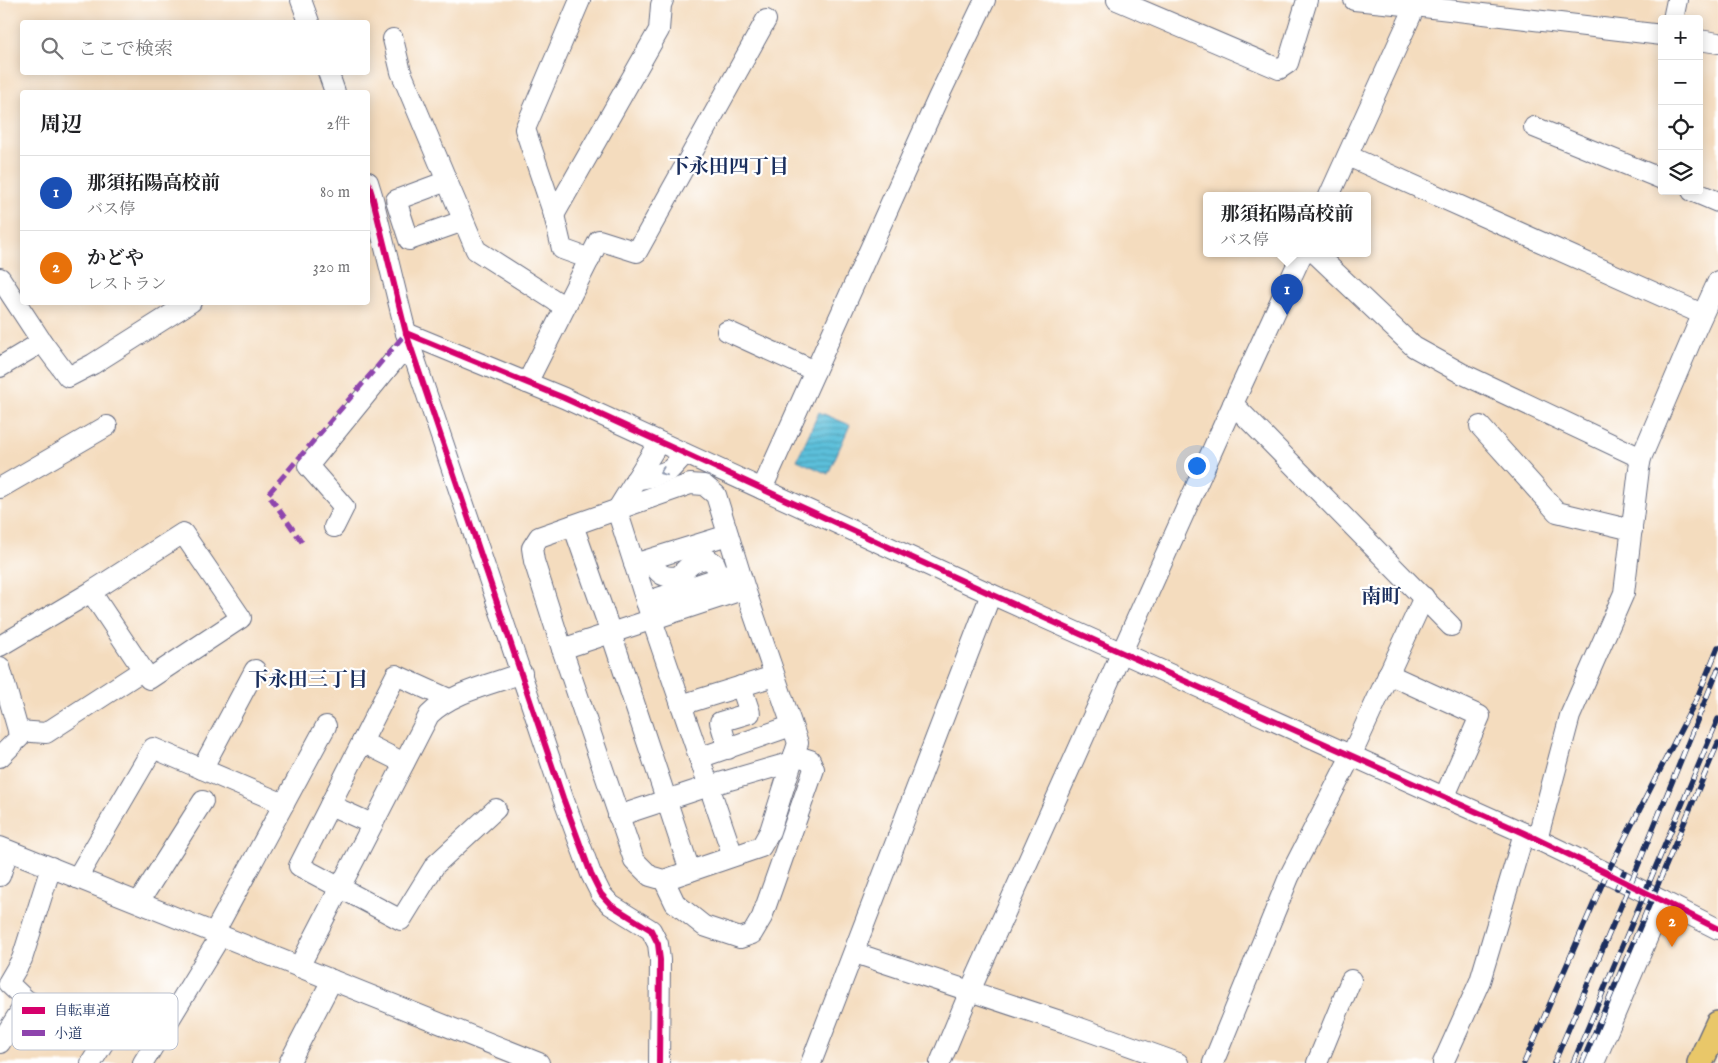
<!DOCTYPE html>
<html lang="ja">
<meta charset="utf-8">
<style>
body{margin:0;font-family:"IM FELL English","Noto Serif JP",serif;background:#f2f2f2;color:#202124}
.controls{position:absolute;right:15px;top:15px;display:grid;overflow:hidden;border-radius:5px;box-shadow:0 2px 12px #0003}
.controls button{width:45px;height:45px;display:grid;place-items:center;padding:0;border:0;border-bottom:1px solid #e0e0e0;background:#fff;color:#202124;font:25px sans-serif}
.you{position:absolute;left:1196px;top:465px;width:18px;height:18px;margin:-12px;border:4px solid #fff;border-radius:50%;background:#1a73e8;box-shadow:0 0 0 8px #1a73e833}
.badge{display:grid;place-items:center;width:32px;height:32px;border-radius:50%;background:#d93025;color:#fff;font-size:16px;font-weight:700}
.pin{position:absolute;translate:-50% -41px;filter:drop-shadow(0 1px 2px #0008)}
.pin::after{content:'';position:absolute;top:26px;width:18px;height:15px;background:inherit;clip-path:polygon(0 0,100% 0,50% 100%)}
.popup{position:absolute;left:1203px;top:192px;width:168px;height:65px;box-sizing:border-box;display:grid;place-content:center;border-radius:5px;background:#fff;filter:drop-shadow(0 1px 4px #0005);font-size:16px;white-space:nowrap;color:#757577}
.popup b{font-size:19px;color:#202124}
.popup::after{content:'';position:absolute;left:50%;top:100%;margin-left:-10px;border:10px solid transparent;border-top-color:#fff}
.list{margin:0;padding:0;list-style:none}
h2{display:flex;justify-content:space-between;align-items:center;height:65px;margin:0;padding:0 20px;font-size:21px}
h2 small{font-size:16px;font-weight:400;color:#757577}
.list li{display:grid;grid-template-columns:32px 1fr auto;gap:15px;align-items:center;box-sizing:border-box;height:75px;padding:0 20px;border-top:1px solid #e0e0e0}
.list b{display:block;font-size:19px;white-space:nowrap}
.list p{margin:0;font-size:16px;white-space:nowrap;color:#757577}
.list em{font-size:16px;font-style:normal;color:#757577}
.icon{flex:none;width:28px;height:28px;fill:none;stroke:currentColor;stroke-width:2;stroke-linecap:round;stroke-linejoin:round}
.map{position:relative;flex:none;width:1718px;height:1063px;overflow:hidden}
.search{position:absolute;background:#fff;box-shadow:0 2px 12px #0003;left:20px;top:20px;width:350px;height:55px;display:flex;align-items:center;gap:12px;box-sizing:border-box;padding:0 18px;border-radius:5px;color:#757577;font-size:19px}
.panel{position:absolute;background:#fff;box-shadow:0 2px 12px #0003;left:20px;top:90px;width:350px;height:215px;border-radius:5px}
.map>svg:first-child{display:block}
.water{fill:url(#water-rules);stroke:#3c779c}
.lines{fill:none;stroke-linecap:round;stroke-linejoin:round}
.minor-casing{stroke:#676c80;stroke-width:22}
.major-casing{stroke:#676c80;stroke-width:28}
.minor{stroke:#fff;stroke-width:20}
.major{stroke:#e9c769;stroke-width:25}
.rail-casing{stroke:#1b2f5e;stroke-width:5.5}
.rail{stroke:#fff;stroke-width:4;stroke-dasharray:11;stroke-linecap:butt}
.quiet{stroke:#8e44ad;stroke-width:5;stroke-dasharray:10 5;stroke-linecap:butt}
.cycleway-casing{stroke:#fff;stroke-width:9}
.cycleway{stroke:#d6006c;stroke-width:6}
.oneway{stroke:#8d97ae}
.labels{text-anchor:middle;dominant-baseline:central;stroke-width:4.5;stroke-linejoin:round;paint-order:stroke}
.neighbourhood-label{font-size:20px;font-weight:bold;fill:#1b2f5e;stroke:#fff}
.key{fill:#fff;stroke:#bbc1cf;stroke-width:1}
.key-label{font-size:14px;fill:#1b2f5e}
</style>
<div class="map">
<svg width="1718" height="1063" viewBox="0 0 1718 1063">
<defs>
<pattern id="water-rules" width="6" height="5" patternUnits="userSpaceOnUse" patternTransform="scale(1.25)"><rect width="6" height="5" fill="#5cbfda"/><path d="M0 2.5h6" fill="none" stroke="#4b9cb4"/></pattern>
</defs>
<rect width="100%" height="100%" fill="#fff"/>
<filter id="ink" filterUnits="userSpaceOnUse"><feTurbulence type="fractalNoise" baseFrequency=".02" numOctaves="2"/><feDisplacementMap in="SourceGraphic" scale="10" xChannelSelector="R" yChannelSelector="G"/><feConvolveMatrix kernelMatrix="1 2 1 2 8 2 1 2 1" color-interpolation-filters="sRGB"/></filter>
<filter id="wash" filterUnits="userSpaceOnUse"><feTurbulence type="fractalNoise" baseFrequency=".0096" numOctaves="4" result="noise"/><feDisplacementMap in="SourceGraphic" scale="20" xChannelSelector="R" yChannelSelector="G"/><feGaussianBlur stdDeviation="1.12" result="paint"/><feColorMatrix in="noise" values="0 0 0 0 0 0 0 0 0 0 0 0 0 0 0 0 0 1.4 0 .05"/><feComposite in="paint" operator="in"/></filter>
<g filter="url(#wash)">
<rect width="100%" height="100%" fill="#f4dcbe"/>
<polygon class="water" points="819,412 850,425 828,474 797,460"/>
</g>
<g filter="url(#ink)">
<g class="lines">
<defs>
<g id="minor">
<polyline points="301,0 309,22"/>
<polyline points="580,0 525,129 554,215 562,249 590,259"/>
<polyline points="1117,0 1279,69 1288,63 1307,0"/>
<polyline points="1354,0 1415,6 1662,35"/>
<polyline points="1673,19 1677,0"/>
<polyline points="393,39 401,72 476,250 565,307"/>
<polyline points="1699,40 1718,43"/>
<polyline points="328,72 335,92"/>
<polyline points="1534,127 1662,179"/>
<polyline points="1348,156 1702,314"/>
<polyline points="447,181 396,200 409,240 463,221"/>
<polyline points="368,182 372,195 406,333 563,798 591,874 601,894 611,905 651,930 658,944 660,960 659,1063"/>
<polyline points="1692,191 1718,202"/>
<polyline points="1329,196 1418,0"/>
<polyline points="554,215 659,30 661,5 663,0"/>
<polyline points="1316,254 1414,347 1461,373 1641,458"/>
<polyline points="0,278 42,342 68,377 93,364 191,302"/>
<polyline points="727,331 815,371"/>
<polyline points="406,333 564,398 991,594 1524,833 1607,873 1718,929"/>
<polyline points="0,367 42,342"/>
<polyline points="527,383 599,240 637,252 766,20"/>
<polyline points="1233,404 1451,626"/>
<polyline points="1480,426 1557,512 1632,530"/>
<polyline points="659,442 617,510 652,620 733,856"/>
<polyline points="635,480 651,477 670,470 685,454"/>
<polygon points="690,484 704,485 716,495 745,589 798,743 770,831 761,847 664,880 650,876 634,860 562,649 534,561 532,548 539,537"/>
<polyline points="0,488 107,426"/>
<polyline points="762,489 938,98 985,0"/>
<polyline points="573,525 611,633 690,871"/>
<polyline points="334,527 344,507 308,466 400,353 414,358"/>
<path d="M 649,560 C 659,573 661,579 679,576 C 689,566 693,560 708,559 L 715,564 L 720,577"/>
<polyline points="634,564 728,535"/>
<polyline points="646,602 739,571"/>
<polyline points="0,646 91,592 183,533 241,618 149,679 91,592"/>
<polyline points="562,649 745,589"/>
<polyline points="0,667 20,737 0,757"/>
<polyline points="1388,674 1480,716 1444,798"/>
<polyline points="449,699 396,675 299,866 401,920 435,865 496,809"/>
<polyline points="681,705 774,676"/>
<polyline points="18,731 46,733 143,670"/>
<polyline points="362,742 404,763"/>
<polyline points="728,749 720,722 750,713 741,686"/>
<polyline points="699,758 791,726"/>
<polyline points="202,769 255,670"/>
<polyline points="330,805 372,824"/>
<polyline points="618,816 709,786 792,762"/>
<polyline points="1537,840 1570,716 1624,593 1639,469 1641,458 1696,329 1718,281"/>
<polyline points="0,847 539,1063"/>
<polyline points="0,876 8,851"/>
<polyline points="77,878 153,748 284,804"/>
<polyline points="664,880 675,903 704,926 740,938 752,934 762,917 814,769 810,760 794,755"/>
<polyline points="139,902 203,801"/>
<polyline points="214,933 326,726"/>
<polyline points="855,953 1066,1023 1178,1063"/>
<path d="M 299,967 L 429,715 C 452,692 492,684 522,673"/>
<polyline points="27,1001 109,1034 91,1063"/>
<polyline points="0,1043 27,1001 8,983 22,959 51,867"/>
<polyline points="143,1063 221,935"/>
<polyline points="289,1063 332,980"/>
<polyline points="811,1063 991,594"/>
<polyline points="940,1063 970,991 1233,404 1302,254"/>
<polyline points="1213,1063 1289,877 1351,756 1424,597"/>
<polyline points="1317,1063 1351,980"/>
<polyline points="1443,1063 1480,981 1524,833"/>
<polyline points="1594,1063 1663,901"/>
</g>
<polyline id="major" points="1700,1063 1718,1024"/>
</defs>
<use href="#minor" class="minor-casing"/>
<use href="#major" class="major-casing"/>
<use href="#minor" class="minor"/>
<use href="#major" class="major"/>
<defs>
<g id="rail">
<polyline points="1617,888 1624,872"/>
<polyline points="1524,1063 1607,873 1697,698 1718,647"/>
<polyline points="1554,1063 1635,873 1718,669"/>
<polyline points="1573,1063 1718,719"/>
<polyline points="1582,1063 1718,743"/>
</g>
</defs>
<use href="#rail" class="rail-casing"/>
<use href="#rail" class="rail"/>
<polyline class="quiet" points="302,542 268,494 406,333"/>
<defs>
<g id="cycleway">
<polyline points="368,182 372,195 406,333 563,798 591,874 601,894 611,905 651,930 658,944 660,960 659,1063"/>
<polyline points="406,333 564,398 991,594 1524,833 1607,873 1718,929"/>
</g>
</defs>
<use href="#cycleway" class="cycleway-casing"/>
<use href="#cycleway" class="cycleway"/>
</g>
<defs><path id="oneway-chevron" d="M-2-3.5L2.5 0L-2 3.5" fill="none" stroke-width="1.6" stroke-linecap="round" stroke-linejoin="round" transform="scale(1.25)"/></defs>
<use class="oneway" href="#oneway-chevron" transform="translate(663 472) rotate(158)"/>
</g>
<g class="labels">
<g class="neighbourhood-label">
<text x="729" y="167">下永田四丁目</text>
<text x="1381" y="597">南町</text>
<text x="308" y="680">下永田三丁目</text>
</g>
</g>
<rect x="12" y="993" width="166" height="57" rx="8" class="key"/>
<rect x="22" y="1007" width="23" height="7" fill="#d6006c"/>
<rect x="22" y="1030" width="23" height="6" fill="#8e44ad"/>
<g class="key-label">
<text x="54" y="1015">自転車道</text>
<text x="54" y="1038">小道</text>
</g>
</svg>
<div class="controls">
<button>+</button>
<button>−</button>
<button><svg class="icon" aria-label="locate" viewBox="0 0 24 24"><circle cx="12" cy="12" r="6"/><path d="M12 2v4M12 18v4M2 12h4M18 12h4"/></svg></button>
<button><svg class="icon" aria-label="layers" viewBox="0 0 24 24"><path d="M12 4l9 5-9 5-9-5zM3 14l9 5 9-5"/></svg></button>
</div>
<div class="you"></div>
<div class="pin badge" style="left:1287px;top:315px;background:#1a4fb4">1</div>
<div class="popup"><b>那須拓陽高校前</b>バス停</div>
<div class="pin badge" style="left:1672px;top:947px;background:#e8710a">2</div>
<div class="search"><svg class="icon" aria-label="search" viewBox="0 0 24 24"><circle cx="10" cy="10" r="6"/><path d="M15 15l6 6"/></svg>ここで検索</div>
<section class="panel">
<h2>周辺<small>2件</small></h2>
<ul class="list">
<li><span class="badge" style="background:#1a4fb4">1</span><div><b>那須拓陽高校前</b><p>バス停</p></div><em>80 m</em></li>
<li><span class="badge" style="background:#e8710a">2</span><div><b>かどや</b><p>レストラン</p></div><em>320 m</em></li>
</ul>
</section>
</div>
